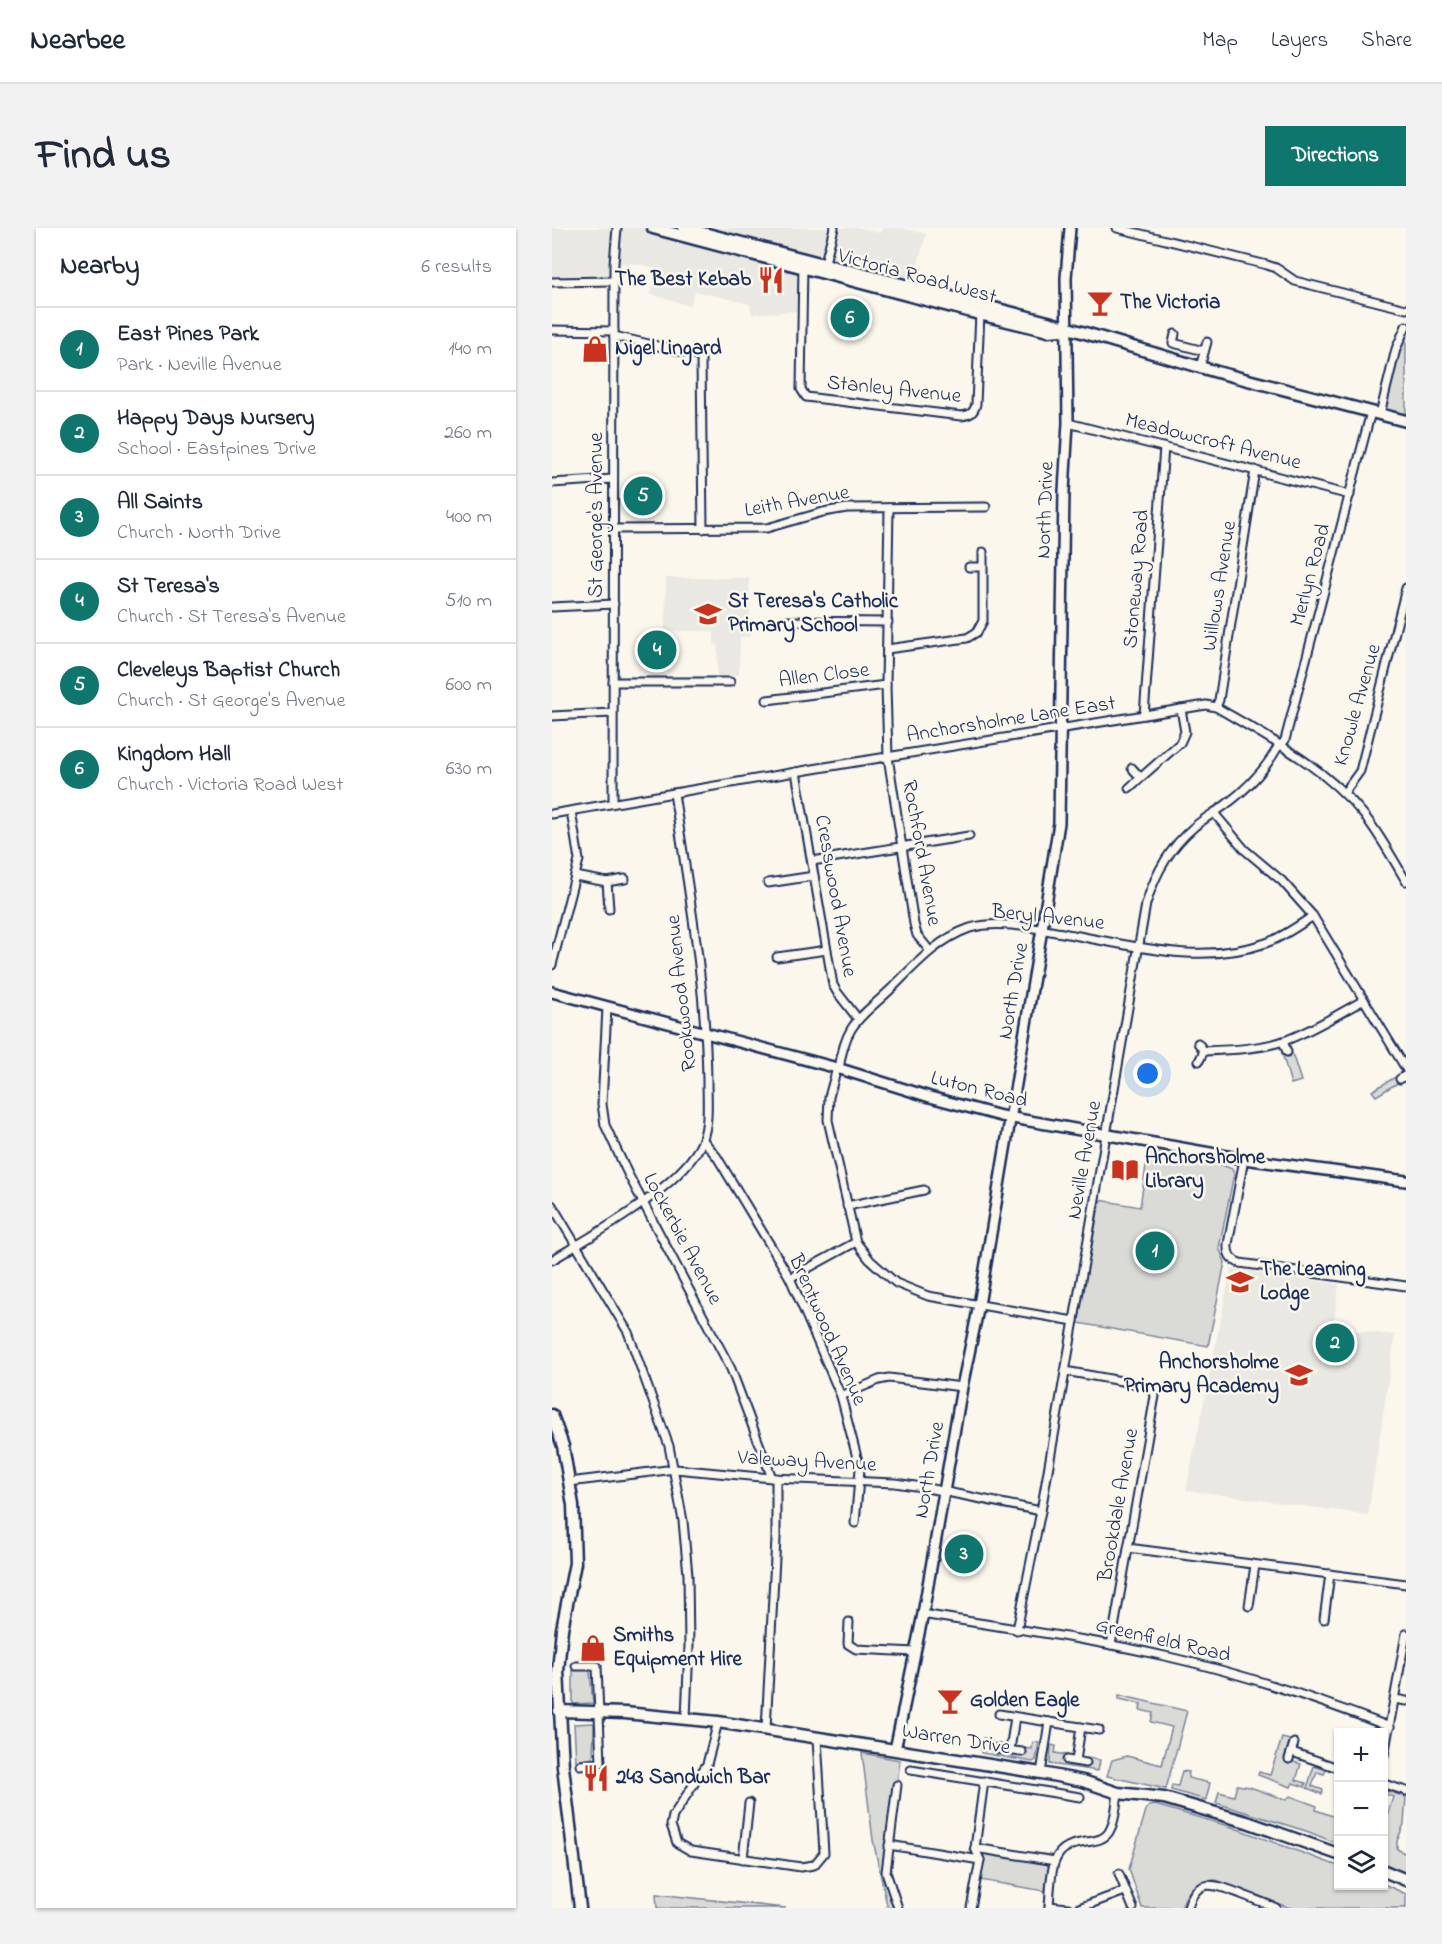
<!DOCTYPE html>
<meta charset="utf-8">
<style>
body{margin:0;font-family:"Indie Flower",sans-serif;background:#f2f2f3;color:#1f2937}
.controls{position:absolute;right:18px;bottom:18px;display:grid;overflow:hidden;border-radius:0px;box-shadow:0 2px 4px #0004}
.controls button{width:54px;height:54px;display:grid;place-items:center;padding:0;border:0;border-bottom:2px solid #e0e1e3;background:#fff;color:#1f2937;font:30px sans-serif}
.you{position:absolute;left:596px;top:846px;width:21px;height:21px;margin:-15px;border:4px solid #fff;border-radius:50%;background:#1a73e8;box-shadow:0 0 0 9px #1a73e833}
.badge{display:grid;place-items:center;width:39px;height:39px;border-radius:50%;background:#0f766e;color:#fff;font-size:20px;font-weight:700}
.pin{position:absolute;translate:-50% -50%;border:3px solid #fff;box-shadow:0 2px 6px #0006}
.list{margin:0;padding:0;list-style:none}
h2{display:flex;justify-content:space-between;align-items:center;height:78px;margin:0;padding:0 24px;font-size:26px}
h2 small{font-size:20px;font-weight:400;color:#747a83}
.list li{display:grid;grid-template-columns:39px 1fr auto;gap:18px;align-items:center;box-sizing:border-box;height:84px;padding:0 24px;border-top:2px solid #e0e1e3}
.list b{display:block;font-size:22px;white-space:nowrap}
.list p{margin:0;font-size:20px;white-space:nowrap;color:#747a83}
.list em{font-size:20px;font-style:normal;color:#747a83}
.icon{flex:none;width:33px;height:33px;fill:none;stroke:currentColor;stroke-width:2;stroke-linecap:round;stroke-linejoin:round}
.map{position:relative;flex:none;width:854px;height:1680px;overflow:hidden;border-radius:0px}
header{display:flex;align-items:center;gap:36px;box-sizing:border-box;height:84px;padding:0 30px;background:#fff;border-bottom:2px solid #e0e1e3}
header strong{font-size:28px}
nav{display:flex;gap:33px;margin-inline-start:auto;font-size:21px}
.intro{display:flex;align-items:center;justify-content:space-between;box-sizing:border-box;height:144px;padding:0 36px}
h1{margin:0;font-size:42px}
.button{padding:15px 27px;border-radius:0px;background:#0f766e;color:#fff;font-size:21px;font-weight:700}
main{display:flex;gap:36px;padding:0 36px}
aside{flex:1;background:#fff;border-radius:0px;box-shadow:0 2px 4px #0004}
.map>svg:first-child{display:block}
.built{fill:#eae8e2}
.green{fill:#dadad7;stroke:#7a849a;stroke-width:1.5}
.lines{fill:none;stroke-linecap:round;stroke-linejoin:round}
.minor-casing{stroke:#1b2f5e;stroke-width:11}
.tertiary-casing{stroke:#1b2f5e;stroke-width:14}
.secondary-casing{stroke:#1b2f5e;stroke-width:15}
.primary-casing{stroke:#1b2f5e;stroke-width:15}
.minor{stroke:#fbf7ec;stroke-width:7}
.tertiary{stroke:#fbf7ec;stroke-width:9}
.secondary{stroke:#fbf7ec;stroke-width:10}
.primary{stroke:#fbf7ec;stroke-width:10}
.labels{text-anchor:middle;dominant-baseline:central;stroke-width:5;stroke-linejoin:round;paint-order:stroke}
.street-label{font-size:21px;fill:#1b2f5e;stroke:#fbf7ec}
.poi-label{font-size:21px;font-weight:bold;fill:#1b2f5e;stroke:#fbf7ec;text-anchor:start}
</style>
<header>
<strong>Nearbee</strong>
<nav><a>Map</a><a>Layers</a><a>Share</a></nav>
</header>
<div class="intro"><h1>Find us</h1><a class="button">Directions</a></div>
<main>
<aside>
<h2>Nearby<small>6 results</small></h2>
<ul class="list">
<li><span class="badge">1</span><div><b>East Pines Park</b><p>Park · Neville Avenue</p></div><em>140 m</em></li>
<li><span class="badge">2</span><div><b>Happy Days Nursery</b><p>School · Eastpines Drive</p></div><em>260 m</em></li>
<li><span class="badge">3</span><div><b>All Saints</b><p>Church · North Drive</p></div><em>400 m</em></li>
<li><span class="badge">4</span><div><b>St Teresa's</b><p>Church · St Teresa's Avenue</p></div><em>510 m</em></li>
<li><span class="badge">5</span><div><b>Cleveleys Baptist Church</b><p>Church · St George's Avenue</p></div><em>600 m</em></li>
<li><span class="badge">6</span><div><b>Kingdom Hall</b><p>Church · Victoria Road West</p></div><em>630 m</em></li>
</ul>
</aside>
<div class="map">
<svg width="854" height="1680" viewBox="0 0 854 1680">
<rect width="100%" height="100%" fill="#fbf7ec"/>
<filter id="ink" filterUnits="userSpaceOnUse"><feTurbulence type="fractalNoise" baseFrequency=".0167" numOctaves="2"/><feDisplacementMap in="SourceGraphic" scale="12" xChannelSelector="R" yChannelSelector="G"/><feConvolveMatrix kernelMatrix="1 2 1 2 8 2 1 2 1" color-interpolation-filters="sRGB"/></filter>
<g filter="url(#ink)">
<g class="built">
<polygon points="0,0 101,0 250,40 249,83 200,86 198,76 143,63 138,78 98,66 105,41 87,36 62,35 62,53 0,54"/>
<polygon points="132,0 310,0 328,5 330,0 349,0 374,6 360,60"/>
<polygon points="114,350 197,350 199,409 188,409 187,447 165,448 166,417 162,416 162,403 113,403"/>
<polygon points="679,1041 787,1056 781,1100 843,1107 816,1287 634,1262"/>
</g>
<g class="green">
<polygon points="854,105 854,187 833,181 847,121"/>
<polygon points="739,822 749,853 739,856 730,825"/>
<polygon points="845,848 849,853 824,868 820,863"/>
<polygon points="596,924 668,936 680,941 682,946 667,1020 673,1034 656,1118 526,1095 548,972 588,979"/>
<polygon points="21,1442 37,1442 38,1444 41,1475 21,1476"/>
<polygon points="567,1467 635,1483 614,1561 555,1548 560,1532 575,1528 610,1537 620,1499 599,1494 601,1485 588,1482 589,1476 567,1471"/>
<polygon points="42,1495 41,1530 24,1533 22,1496"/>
<polygon points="431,1510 439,1511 439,1515 447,1516 447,1520 470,1524 471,1520 480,1521 481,1514 487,1515 484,1532 481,1534 429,1525"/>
<polygon points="730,1510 738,1512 732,1531 749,1536 744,1552 754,1555 753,1559 741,1555 739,1559 706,1547 707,1544 718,1547"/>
<polygon points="499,1517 504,1518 503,1525 516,1527 515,1531 534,1534 535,1530 548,1532 546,1543 498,1536"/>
<polygon points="310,1525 348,1532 334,1644 346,1680 336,1680 335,1677 321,1612"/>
<polygon points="762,1538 774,1542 772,1546 765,1544 760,1558 771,1562 770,1566 755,1560"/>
<polygon points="630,1543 637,1544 636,1550 658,1555 654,1572 619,1562 620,1557 626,1558"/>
<polygon points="685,1557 698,1559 734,1572 738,1568 765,1578 764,1582 786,1590 786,1616 757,1604 664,1575 667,1564 682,1568"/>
<polygon points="835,1563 854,1569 852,1596 845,1613 845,1621 854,1626 854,1646 832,1635 832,1597 841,1569 834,1566"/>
<path d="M 603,1577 L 680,1599 L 786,1638 L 786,1658 L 832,1656 L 854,1666 L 854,1680 L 738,1680 L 664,1652 C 644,1653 635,1661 629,1680 L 590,1680 L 577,1641 L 594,1582 L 597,1578 Z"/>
<polygon points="432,1624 494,1635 497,1639 493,1663 428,1652"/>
<polygon points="104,1666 105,1666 234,1680 105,1680"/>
</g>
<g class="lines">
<defs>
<g id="minor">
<polyline points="565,0 715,37 724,40 743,53 854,81"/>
<path d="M 251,37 L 249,161 L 254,169 L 409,188 C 418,187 422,185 424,176 L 428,85"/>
<polyline points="272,38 282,0"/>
<polyline points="0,54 62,53"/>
<polyline points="0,102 62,103"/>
<polyline points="623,106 621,115 652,123"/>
<polyline points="62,108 145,127 149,132 151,301"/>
<polyline points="648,139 655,114"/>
<polyline points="828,186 844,121 854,98"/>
<polyline points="516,195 798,267"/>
<polyline points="0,255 61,251"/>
<polyline points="337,280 334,457 336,529 362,696 365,707 378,723"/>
<polyline points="62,301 215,300 271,284 295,280 434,279"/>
<polyline points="417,339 430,339"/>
<polyline points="0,379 62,376"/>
<polyline points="232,393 336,394"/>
<polyline points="335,421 415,410 425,404 431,393 431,324"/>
<polyline points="61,454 178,454"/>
<polyline points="215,472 334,457"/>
<polyline points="664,479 667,472 703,242"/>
<polyline points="592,487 612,219"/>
<polyline points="0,488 60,485"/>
<polyline points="729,518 733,512 819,184"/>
<polyline points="580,540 588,549"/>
<polyline points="244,544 281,757 285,764 306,791"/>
<polyline points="577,560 628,515 633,504 629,481"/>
<polyline points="792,565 808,543 854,360"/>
<polyline points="61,575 62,35 65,0"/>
<polyline points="662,585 693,622 730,653 761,688 854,841"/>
<path d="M 0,586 L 267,540 L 654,477 L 664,479 C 717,510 773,539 812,587 C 828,607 841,631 854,653"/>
<polyline points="260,633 417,608"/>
<polyline points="23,648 55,654 73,651"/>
<polyline points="55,654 57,681"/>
<polyline points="216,655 262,648"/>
<polyline points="225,729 275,722"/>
<polyline points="0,737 27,632 19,583"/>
<polyline points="55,780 50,876 53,897 76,946 179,1141 220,1250"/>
<polyline points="731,813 735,824"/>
<polyline points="646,815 652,823"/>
<path d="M 647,833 L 652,823 C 679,822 707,821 732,813 C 760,803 786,786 812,772"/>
<polyline points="285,840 277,869 276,892 304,1014 318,1032 344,1055 376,1068 522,1093"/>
<path d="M 287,841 C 294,793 308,791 340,760 C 363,737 386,711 418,700 C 444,692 478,699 504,704 C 572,715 646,739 714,715 C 731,709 746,698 761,688"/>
<polyline points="848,851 854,847"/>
<polyline points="151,912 165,929 238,1050 289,1168 308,1241 303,1295"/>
<path d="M 692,931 L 676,1016 C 675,1026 679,1032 688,1035 L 854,1058"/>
<polyline points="0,977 76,1104 117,1218 131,1293 136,1347 137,1418 134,1490"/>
<polyline points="295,978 372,962"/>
<path d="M 0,1032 C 43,1006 122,963 147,920 C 158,900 155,875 155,853 C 154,756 136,660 122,565"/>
<polyline points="238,1050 304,1014"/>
<polyline points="513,1143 592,1157 601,1163 603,1168 559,1417"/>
<polyline points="289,1168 327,1152 337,1150 410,1159"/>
<polyline points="17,1254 123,1241 220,1250 343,1255 370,1259 489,1283"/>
<polyline points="576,1320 854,1356"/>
<polyline points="697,1378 703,1337"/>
<path d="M 371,1386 C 453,1400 536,1410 617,1429 C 692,1446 766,1471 838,1499"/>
<polyline points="772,1391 778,1346"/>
<polyline points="297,1394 296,1416 304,1421 363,1424"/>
<path d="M 465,1402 L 489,1283 L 594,676 C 603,646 618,619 642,599 C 651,591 662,585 672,578 C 694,562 714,541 727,517"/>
<polyline points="24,1438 45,1438 49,1535 28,1537"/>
<polyline points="843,1471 854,1473"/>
<polyline points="447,1486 547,1502"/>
<polyline points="166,1494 155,1536 121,1588 119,1597 125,1615 139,1623 249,1639 262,1637 272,1625 265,1511"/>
<polyline points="214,1501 224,1311 224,1250"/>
<polyline points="446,1521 470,1524"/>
<polyline points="458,1522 463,1489"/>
<polyline points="740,1524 786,1540"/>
<polyline points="832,1527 854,1406"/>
<polyline points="737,1531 742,1515"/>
<polyline points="515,1532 534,1535"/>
<polyline points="524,1533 529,1499"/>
<polyline points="359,1542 528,1569"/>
<polyline points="489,1545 497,1494"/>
<polyline points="832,1556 854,1563"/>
<polyline points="345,1557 334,1644 346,1680"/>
<polyline points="337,1617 428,1632"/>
<polyline points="423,1620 503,1633"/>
<polyline points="423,1620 432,1553"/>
<polyline points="191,1631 197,1575"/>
<polyline points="567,1646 581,1680"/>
<polyline points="497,1678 516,1680"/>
<polyline points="419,1680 428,1632 423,1620"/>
<path d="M 497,1680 C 498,1667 498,1645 503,1633 C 514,1605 549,1622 558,1602 C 564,1592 564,1577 566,1565"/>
<polyline points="527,1680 573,1663"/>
<path d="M 636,1680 C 644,1647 665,1657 689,1666 C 701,1671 713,1675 724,1680"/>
</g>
<g id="tertiary">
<polyline points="0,764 285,840 378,869 449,888 692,931 854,953"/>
<polyline points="343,1522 371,1386 410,1159 427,1077 490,701 507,595 512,263 516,195 514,50 518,0"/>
</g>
<g id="secondary">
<polyline points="101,0 427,86 496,103 509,102"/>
<polyline points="132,0 496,94 665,144 854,193"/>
<polyline points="7,1483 73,1485 166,1494 489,1545 531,1553 566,1565 612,1570 695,1594 786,1626"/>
<polyline points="832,1643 854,1652"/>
</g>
<polyline id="primary" points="0,1187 11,1218 21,1277 23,1335 10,1401 6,1443 11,1539 28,1680"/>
</defs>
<use href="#minor" class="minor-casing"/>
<use href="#tertiary" class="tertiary-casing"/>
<use href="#secondary" class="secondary-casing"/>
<use href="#primary" class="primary-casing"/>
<use href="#minor" class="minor"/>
<use href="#tertiary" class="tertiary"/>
<use href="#secondary" class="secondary"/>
<use href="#primary" class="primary"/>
</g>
</g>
<defs>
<symbol id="restaurant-bare" viewBox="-9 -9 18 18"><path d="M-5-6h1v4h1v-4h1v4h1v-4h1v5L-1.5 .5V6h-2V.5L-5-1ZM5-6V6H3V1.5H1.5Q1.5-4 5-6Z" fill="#c8321e" stroke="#fbf7ec" stroke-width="2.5" paint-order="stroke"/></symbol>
<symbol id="bar-bare" viewBox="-9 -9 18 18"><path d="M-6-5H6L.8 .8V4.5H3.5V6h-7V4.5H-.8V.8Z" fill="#c8321e" stroke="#fbf7ec" stroke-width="2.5" paint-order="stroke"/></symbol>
<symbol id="shop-bare" viewBox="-9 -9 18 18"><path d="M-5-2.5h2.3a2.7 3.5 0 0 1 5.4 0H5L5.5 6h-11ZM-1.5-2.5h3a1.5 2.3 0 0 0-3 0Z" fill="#c8321e" stroke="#fbf7ec" stroke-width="2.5" paint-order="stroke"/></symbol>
<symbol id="school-bare" viewBox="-9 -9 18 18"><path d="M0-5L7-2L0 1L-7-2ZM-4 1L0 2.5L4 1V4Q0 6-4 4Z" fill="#c8321e" stroke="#fbf7ec" stroke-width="2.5" paint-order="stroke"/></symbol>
<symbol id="library-bare" viewBox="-9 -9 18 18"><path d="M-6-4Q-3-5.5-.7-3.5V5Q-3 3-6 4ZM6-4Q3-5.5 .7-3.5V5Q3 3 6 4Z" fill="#c8321e" stroke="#fbf7ec" stroke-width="2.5" paint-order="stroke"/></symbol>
</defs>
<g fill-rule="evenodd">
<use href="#restaurant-bare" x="200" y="33" width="38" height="38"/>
<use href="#bar-bare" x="529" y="56" width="38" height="38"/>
<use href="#shop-bare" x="24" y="102" width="38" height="38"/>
<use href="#school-bare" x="137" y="367" width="38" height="38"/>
<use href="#library-bare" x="554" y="923" width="38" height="38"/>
<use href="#school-bare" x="669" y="1035" width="38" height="38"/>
<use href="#school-bare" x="728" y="1128" width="38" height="38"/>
<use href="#shop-bare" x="22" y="1401" width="38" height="38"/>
<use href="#bar-bare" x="379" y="1454" width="38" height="38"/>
<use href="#restaurant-bare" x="25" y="1531" width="38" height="38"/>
</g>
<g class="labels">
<g class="street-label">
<text transform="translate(365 49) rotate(15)">Victoria Road West</text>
<text transform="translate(342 162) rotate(6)">Stanley Avenue</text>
<text transform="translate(661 214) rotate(14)">Meadowcroft Avenue</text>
<text transform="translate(245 274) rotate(-10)">Leith Avenue</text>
<text transform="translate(494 282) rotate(-88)">North Drive</text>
<text transform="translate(45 287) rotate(-90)">St George's Avenue</text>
<text transform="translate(759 347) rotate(-75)">Merlyn Road</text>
<text transform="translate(585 351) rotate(-85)">Stoneway Road</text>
<text transform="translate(668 358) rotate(-81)">Willows Avenue</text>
<text transform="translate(272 448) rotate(-7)">Allen Close</text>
<text transform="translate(806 477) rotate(-74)">Knowle Avenue</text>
<text transform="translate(459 492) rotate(-9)">Anchorsholme Lane East</text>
<text transform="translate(369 625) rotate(80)">Rochford Avenue</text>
<text transform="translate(283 668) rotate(80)">Cresswood Avenue</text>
<text transform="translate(496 690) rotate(6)">Beryl Avenue</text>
<text transform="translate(462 763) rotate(-80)">North Drive</text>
<text transform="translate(130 765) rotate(-96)">Rookwood Avenue</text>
<text transform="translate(427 862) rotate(14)">Luton Road</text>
<text transform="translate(533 932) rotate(-80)">Neville Avenue</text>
<text transform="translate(130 1011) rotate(62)">Lockerbie Avenue</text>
<text transform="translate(275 1102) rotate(66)">Brentwood Avenue</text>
<text transform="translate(255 1234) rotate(3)">Valeway Avenue</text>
<text transform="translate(378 1242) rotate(-80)">North Drive</text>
<text transform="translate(567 1277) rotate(-80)">Brookdale Avenue</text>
<text transform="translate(611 1413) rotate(13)">Greenfield Road</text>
<text transform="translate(404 1512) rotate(9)">Warren Drive</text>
</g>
<g class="poi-label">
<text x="199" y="52" text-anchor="end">The Best Kebab</text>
<text x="568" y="75">The Victoria</text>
<text x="63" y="121">Nigel Lingard</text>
<text x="176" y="374">St Teresa's Catholic<tspan x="176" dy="24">Primary School</tspan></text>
<text x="593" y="930">Anchorsholme<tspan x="593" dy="24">Library</tspan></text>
<text x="708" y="1042">The Learning<tspan x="708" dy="24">Lodge</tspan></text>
<text x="727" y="1135" text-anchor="end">Anchorsholme<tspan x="727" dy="24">Primary Academy</tspan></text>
<text x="61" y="1408">Smiths<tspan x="61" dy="24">Equipment Hire</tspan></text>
<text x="418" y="1473">Golden Eagle</text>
<text x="64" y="1550">243 Sandwich Bar</text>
</g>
</g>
</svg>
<div class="controls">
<button>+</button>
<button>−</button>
<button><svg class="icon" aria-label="layers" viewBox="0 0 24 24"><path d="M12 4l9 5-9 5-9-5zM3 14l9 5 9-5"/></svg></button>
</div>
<div class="you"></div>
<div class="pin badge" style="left:603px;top:1023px">1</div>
<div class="pin badge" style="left:783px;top:1115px">2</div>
<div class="pin badge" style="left:412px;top:1326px">3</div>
<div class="pin badge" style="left:105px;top:422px">4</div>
<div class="pin badge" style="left:91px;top:268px">5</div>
<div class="pin badge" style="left:298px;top:90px">6</div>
</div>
</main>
